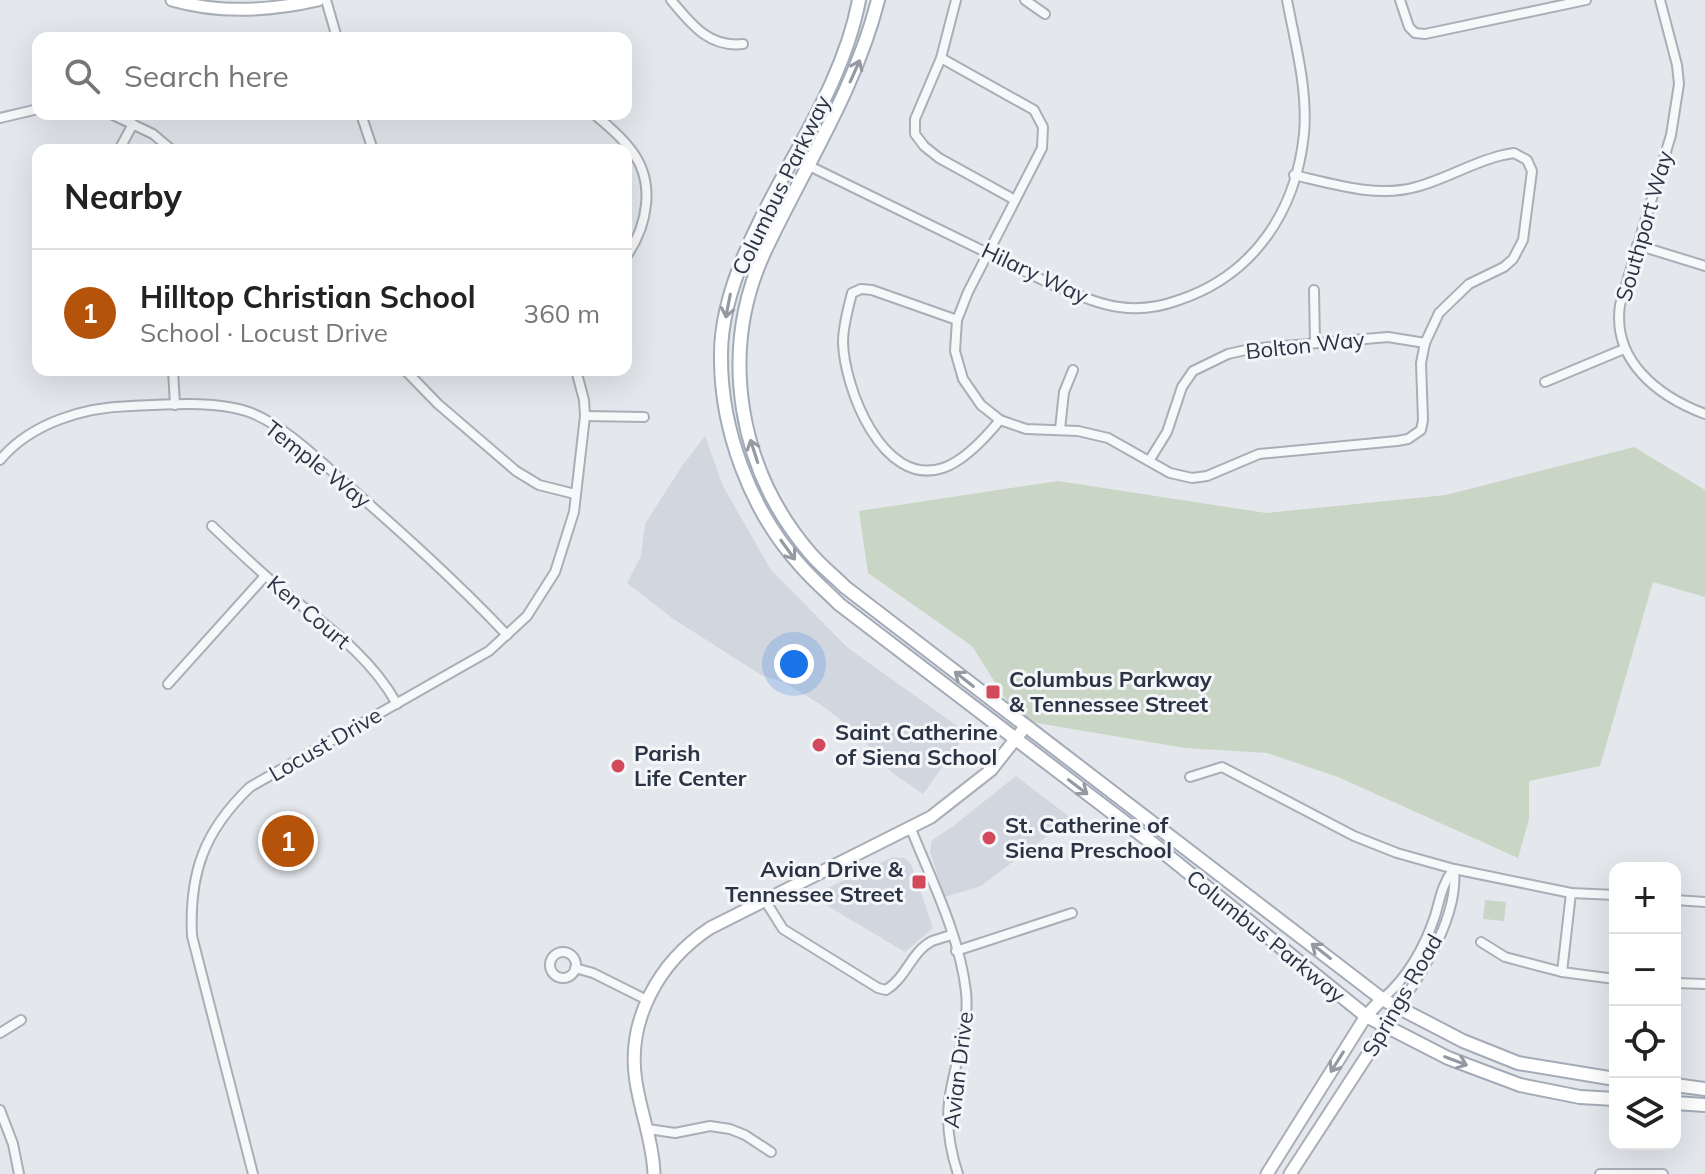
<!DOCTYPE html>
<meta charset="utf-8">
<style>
body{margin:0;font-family:Mulish,sans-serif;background:#f6f6f6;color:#222}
.controls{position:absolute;right:24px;bottom:24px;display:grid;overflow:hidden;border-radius:16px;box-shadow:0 8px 32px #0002}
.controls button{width:72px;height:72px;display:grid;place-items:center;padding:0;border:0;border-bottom:2px solid #e0e0e0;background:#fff;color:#222;font:40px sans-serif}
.you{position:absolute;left:794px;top:664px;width:28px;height:28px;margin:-20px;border:6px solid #fff;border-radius:50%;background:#1a73e8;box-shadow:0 0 0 12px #1a73e833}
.badge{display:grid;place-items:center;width:52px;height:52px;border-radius:50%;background:#b45309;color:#fff;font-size:26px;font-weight:700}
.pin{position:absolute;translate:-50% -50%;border:4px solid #fff;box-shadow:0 2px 8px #0006}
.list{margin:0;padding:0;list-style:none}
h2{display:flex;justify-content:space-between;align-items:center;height:104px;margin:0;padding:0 32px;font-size:34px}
h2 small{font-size:26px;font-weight:400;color:#767676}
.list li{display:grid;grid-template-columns:52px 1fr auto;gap:24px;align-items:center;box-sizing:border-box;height:128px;padding:0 32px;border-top:2px solid #e0e0e0}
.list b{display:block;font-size:30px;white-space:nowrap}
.list p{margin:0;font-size:26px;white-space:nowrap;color:#767676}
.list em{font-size:26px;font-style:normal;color:#767676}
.icon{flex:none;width:44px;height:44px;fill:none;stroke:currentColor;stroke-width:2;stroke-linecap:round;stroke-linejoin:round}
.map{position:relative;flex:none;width:1705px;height:1174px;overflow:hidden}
.search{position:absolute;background:#fff;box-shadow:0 8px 32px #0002;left:32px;top:32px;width:600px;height:88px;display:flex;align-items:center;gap:20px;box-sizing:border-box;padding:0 28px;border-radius:16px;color:#767676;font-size:30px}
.panel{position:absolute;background:#fff;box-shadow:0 8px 32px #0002;left:32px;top:144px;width:600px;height:232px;border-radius:16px}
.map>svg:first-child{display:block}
.built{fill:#d2d6de}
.green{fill:#c9d6c5}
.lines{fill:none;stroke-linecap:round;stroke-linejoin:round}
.minor-casing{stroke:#a9aeb7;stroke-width:12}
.secondary-casing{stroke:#a9aeb7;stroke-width:15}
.primary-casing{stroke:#a3abb8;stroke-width:16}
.minor{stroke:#f7f8fa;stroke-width:8}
.secondary{stroke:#fff;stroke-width:11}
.primary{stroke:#fff;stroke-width:12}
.oneway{stroke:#959aa2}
.poi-dot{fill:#d1495b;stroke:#f4f6f9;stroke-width:3}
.labels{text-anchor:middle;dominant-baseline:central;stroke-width:6;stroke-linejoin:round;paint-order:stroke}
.street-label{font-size:22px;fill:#2b3445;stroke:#f4f6f9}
.poi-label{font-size:22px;font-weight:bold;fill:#2b3445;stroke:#f4f6f9;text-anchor:start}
</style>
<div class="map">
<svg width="1705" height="1174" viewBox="0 0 1705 1174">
<rect width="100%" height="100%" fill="#e4e7ec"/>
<g class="built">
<polygon points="705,436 723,486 771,570 848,648 967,733 923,794 891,772 859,735 823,706 785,683 761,675 672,618 627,583 641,556 645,524 682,466"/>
<polygon points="1016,776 1071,818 981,886 945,897 930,852 932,840 952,827"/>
<polygon points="893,857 904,858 911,864 933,928 905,952 811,896"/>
</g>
<g class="green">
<polygon points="1634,447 1705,490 1705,597 1653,582 1600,766 1529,781 1529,819 1518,858 1338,777 1267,753 1185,748 1019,720 972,646 868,573 859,511 1058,481 1266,513 1446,495"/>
<polygon points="1485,900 1506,902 1504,921 1483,919"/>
</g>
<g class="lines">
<defs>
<g id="minor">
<polyline points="326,0 337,38"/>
<path d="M 671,0 C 691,24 709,48 743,44"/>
<polyline points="956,0 941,58 915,119 915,134 924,146 939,158 1015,200"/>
<polyline points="1025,0 1045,14"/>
<polyline points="1400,0 1409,27 1415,33 1425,34 1586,0"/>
<path d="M 1660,0 L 1677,65 L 1679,84 L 1671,135 L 1620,305 C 1612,360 1657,396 1705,414"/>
<path d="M 941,58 L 1034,110 L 1043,127 L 1042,148 L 968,292 L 957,320 L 955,351 L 963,379 L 981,405 L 1000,420 L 1026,429 L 1078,431 L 1108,438 L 1170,473 L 1192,478 L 1207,476 L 1259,454 L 1397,441 L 1408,439 L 1421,430 L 1423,420 L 1421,363 L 1425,343 L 1439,313 L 1469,284 L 1504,267 L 1513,259 L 1523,240 L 1532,171 L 1527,160 L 1514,153 L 1503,155 C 1473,162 1446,179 1416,187 C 1377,198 1333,184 1294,175"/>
<polyline points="111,114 153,134 172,150"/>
<polyline points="361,114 373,150"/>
<path d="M 594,114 C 607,125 621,136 631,150 C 656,182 648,225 626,257"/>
<polyline points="0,118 38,109"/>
<polyline points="119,150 133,124"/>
<path d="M 793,158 L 1055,286 C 1076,294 1097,304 1119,307 C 1139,310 1160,307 1179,300 C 1254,275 1296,211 1304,134 C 1308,89 1295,43 1287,0"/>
<polyline points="1637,245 1705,266"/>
<polyline points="1314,290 1315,343"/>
<path d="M 957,320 L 872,290 L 861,289 L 852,293 C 848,309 843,326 843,342 C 844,387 882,488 943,468 C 964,461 986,437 1000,420"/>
<polyline points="173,370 175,405"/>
<polyline points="405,370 438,404 516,471 539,485 575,494"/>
<polyline points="1545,382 1624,349"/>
<polyline points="585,416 644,417"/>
<polyline points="1060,429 1064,392 1073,370"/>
<path d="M 0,460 C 31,423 84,407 131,406 C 168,405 210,400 246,411 C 280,422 317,458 344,482 C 400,531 456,581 507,635"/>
<polyline points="1149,461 1167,432 1182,387 1193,371 1228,354 1250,349 1388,337 1425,343"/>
<path d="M 212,526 C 235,548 258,570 282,590 C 325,625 369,654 397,704"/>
<polyline points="168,684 265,576"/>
<polyline points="1190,777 1222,767 1354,836 1397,853 1454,869 1571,893 1615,895"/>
<path d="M 911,829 C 932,881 960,937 966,992 C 970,1030 953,1065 949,1102 C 946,1127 950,1150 958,1174"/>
<polyline points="1571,893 1562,972 1615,979"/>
<polyline points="1675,900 1705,902"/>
<path d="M 766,902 L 783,929 L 878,988 L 886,990 C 907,977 911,952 932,941 C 938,939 945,937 951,935"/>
<polyline points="1481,942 1505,957 1562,972"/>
<polyline points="956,951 1072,913"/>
<circle cx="563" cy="965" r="13"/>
<polyline points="575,968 593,973 647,1000"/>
<polyline points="1675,983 1705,984"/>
<path d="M 1382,999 C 1407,979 1425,946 1435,916 C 1440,899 1442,884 1453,870"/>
<path d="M 1398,1008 C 1423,971 1459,916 1454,869"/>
<polyline points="0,1033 21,1020"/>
<polyline points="0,1110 13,1144 19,1174"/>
<polyline points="648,1129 675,1133 710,1126 730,1129 745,1135 771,1152"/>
<path d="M 253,1174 L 192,936 C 189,873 204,831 250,787 L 489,651 L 527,616 L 555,572 L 574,512 L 585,416 L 584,400 L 576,370"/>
<polyline points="1600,1174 1663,1174"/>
</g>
<g id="secondary">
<path d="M 172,0 C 220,14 270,11 318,0"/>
<path d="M 654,1174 C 653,1142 641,1114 636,1082 C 626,1020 659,962 710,928 L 931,817 L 991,770 L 1025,727"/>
<polyline points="1267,1174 1366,1016 1382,999"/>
<polyline points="1290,1174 1398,1008"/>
</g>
<g id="primary">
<path d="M 859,0 C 844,80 795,149 760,221 C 740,261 721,308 721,354 C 720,428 750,510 800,565 C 812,579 826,591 839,604 L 1152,843 L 1366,1016 L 1448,1058 L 1520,1085 L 1580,1097 L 1615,1099"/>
<path d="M 878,0 C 855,91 803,169 764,253 C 718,354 739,470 810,553 C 821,566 834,576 845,587 L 1382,999 L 1463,1041 L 1518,1063 L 1615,1079"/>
<polyline points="1675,1085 1705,1089"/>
<polyline points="1675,1103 1705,1105"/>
</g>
</defs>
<use href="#minor" class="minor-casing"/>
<use href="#secondary" class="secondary-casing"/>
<use href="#primary" class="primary-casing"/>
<use href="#minor" class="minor"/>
<use href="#secondary" class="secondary"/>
<use href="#primary" class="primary"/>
</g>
<defs><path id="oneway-shaft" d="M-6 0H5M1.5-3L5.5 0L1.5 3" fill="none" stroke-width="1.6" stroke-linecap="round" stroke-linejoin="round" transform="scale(2)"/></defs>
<g class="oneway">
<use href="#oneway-shaft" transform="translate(855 71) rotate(-66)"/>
<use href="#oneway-shaft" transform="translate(728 306) rotate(101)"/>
<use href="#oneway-shaft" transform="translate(754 451) rotate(-108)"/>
<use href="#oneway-shaft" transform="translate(788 550) rotate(54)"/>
<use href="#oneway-shaft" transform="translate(964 679) rotate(-142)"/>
<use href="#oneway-shaft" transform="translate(1078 787) rotate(37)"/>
<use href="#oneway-shaft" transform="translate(1321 951) rotate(-142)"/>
<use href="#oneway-shaft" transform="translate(1456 1061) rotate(21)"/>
<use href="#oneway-shaft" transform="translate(1337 1062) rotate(122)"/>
</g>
<g class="poi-dot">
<rect x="985" y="684" width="16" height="16" rx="4"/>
<circle cx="819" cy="745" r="8"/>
<circle cx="618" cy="766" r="8"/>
<circle cx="989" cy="838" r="8"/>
<rect x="911" y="874" width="16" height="16" rx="4"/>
</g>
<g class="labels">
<g class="street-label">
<text transform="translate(781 185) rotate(-64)">Columbus Parkway</text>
<text transform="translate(1644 226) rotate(-74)">Southport Way</text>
<text transform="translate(1035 273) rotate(25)">Hilary Way</text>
<text transform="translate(1305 345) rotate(-6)">Bolton Way</text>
<text transform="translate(318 464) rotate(38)">Temple Way</text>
<text transform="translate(309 612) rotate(40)">Ken Court</text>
<text transform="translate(325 744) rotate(-30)">Locust Drive</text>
<text transform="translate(1266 936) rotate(39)">Columbus Parkway</text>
<text transform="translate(1402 995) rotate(-60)">Springs Road</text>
<text transform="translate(958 1070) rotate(-83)">Avian Drive</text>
</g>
<g class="poi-label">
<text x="1009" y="679">Columbus Parkway<tspan x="1009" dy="25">&amp; Tennessee Street</tspan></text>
<text x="835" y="732">Saint Catherine<tspan x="835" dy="25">of Siena School</tspan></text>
<text x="634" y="753">Parish<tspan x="634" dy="25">Life Center</tspan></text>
<text x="1005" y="825">St. Catherine of<tspan x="1005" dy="25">Siena Preschool</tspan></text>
<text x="903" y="869" text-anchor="end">Avian Drive &amp;<tspan x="903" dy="25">Tennessee Street</tspan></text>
</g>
</g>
</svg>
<div class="controls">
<button>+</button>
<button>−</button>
<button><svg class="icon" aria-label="locate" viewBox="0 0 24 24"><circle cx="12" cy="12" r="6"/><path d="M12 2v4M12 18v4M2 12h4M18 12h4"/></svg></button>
<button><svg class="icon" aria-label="layers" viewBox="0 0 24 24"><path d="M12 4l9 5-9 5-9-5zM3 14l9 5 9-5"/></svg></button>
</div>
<div class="you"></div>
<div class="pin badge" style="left:288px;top:841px">1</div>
<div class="search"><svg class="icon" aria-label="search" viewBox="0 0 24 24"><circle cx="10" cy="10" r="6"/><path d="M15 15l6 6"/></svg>Search here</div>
<section class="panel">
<h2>Nearby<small></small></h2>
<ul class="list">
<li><span class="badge">1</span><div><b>Hilltop Christian School</b><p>School · Locust Drive</p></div><em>360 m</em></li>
</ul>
</section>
</div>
